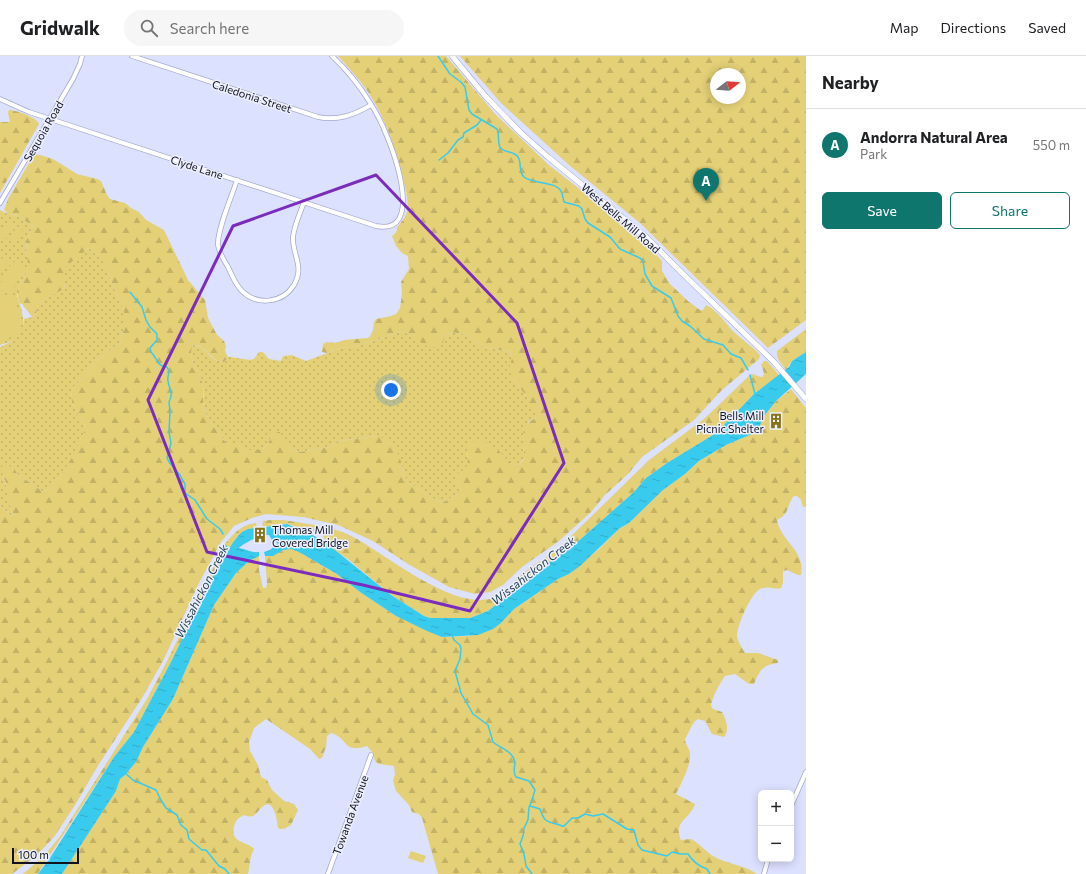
<!DOCTYPE html>
<meta charset="utf-8">
<style>
body{margin:0;font-family:Commissioner,sans-serif;background:#f6f6f6;color:#202124}
.controls{position:absolute;right:12px;bottom:12px;display:grid;overflow:hidden;border-radius:6px;box-shadow:0 2px 10px #0003}
.controls button{width:36px;height:36px;display:grid;place-items:center;padding:0;border:0;border-bottom:1px solid #e0e0e0;background:#fff;color:#202124;font:20px sans-serif}
.compass{position:absolute;left:710px;top:12px;width:36px;height:36px;border-radius:50%;background:#fff;box-shadow:0 2px 10px #0003;rotate:73deg}
.scale{position:absolute;left:12px;bottom:10px;width:67px;box-sizing:border-box;padding-left:4px;border:2px solid #11121f;border-top:0;font-size:11px;line-height:14px;white-space:nowrap;color:#11121f;-webkit-text-stroke:3px #eceffe;paint-order:stroke}
.you{position:absolute;left:391px;top:334px;width:14px;height:14px;margin:-10px;border:3px solid #fff;border-radius:50%;background:#1a73e8;box-shadow:0 0 0 6px #1a73e833}
.badge{display:grid;place-items:center;width:26px;height:26px;border-radius:50%;background:#0f766e;color:#fff;font-size:13px;font-weight:700}
.pin{position:absolute;translate:-50% -33px;filter:drop-shadow(0 1px 2px #0008)}
.pin::after{content:'';position:absolute;top:21px;width:14px;height:12px;background:inherit;clip-path:polygon(0 0,100% 0,50% 100%)}
.list{margin:0;padding:0;list-style:none}
h2{display:flex;justify-content:space-between;align-items:center;height:52px;margin:0;padding:0 16px;font-size:17px}
h2 small{font-size:13px;font-weight:400;color:#757577}
.list li{display:grid;grid-template-columns:26px 1fr auto;gap:12px;align-items:center;box-sizing:border-box;height:72px;padding:0 16px;border-top:1px solid #e0e0e0}
.list b{display:block;font-size:15px;white-space:nowrap}
.list p{margin:0;font-size:13px;white-space:nowrap;color:#757577}
.list em{font-size:13px;font-style:normal;color:#757577}
.actions{display:flex;gap:8px;padding:12px 16px}
.actions a{flex:1;padding:9px 0;border:1px solid #0f766e;border-radius:6px;text-align:center;font-size:14px;color:#0f766e}
.actions .main{background:#0f766e;color:#fff}
.icon{flex:none;width:22px;height:22px;fill:none;stroke:currentColor;stroke-width:2;stroke-linecap:round;stroke-linejoin:round}
.map{position:relative;flex:none;width:806px;height:818px;overflow:hidden}
header{display:flex;align-items:center;gap:24px;box-sizing:border-box;height:56px;padding:0 20px;background:#fff;border-bottom:1px solid #e0e0e0}
header strong{font-size:19px}
nav{display:flex;gap:22px;margin-inline-start:auto;font-size:14px}
.search{width:280px;height:36px;background:#f6f6f6;display:flex;align-items:center;gap:10px;box-sizing:border-box;padding:0 14px;border-radius:22px;color:#757577;font-size:15px}
main{display:flex}
aside{flex:1;background:#fff}
.map>svg:first-child{display:block}
.green{fill:url(#green-dots)}
.forest{fill:url(#forest-firs);fill-rule:evenodd}
.pitch{fill:#e3d077}
.water{fill:url(#water-ripples)}
.lines{fill:none;stroke-linecap:round;stroke-linejoin:round}
.stream{stroke:#39cbed;stroke-width:1.5}
.minor-casing{stroke:#a3a8cb;stroke-width:5.5}
.tertiary-casing{stroke:#a3a8cb;stroke-width:6}
.minor{stroke:#fff;stroke-width:4}
.tertiary{stroke:#fff;stroke-width:5}
.marked{fill:none;stroke:#7b2cbf;stroke-width:3;stroke-linejoin:round}
.labels{text-anchor:middle;dominant-baseline:central;stroke-width:3;stroke-linejoin:round;paint-order:stroke}
.street-label{font-size:11px;fill:#11121f;stroke:#eceffe}
.poi-label{font-size:11px;fill:#11121f;stroke:#eceffe;text-anchor:end}
.water-label{font-size:12px;font-style:italic;fill:#27444c;stroke:#eceffe}
</style>
<header>
<strong>Gridwalk</strong>
<div class="search"><svg class="icon" aria-label="search" viewBox="0 0 24 24"><circle cx="10" cy="10" r="6"/><path d="M15 15l6 6"/></svg>Search here</div>
<nav><a>Map</a><a>Directions</a><a>Saved</a></nav>
</header>
<main>
<div class="map">
<svg width="806" height="818" viewBox="0 0 806 818">
<defs>
<pattern id="green-dots" width="8" height="8" patternUnits="userSpaceOnUse"><rect width="8" height="8" fill="#e3d077"/><path d="M2 2h.1M6 6h.1" fill="none" stroke="#c2b266" stroke-width="1.8" stroke-linecap="round"/></pattern>
<pattern id="forest-firs" width="22" height="20" patternUnits="userSpaceOnUse"><rect width="22" height="20" fill="#e3d077"/><path d="M5 1l3.5 6h-7zM16 11l3.5 6h-7z" fill="#c2b266"/></pattern>
<pattern id="water-ripples" width="26" height="14" patternUnits="userSpaceOnUse"><rect width="26" height="14" fill="#39cbed"/><path d="M2 4q2-2 4 0t4 0M15 11q2-2 4 0t4 0" fill="none" stroke="#31adcb"/></pattern>
</defs>
<rect width="100%" height="100%" fill="#dce1ff"/>
<g class="green">
<path d="M 0,154 L 8,158 L 18,160 L 33,170 L 26,185 L 28,214 L 17,235 L 17,241 L 22,255 L 24,270 L 24,263 L 32,261 L 36,258 L 38,248 L 43,244 L 54,238 L 64,232 L 65,227 L 65,211 L 86,193 L 89,192 L 100,202 L 105,208 L 108,218 L 124,255 L 124,272 L 120,286 L 98,304 L 71,334 L 72,348 L 86,371 C 80,388 61,429 43,436 L 34,429 L 18,419 L 15,414 L 3,420 C 8,432 9,446 13,459 L 11,460 L 0,449 L 0,291 L 13,285 L 0,289 Z"/>
<path d="M 403,275 L 414,282 L 445,281 L 451,276 L 467,279 L 475,284 L 483,291 L 510,296 L 512,302 L 513,322 L 524,337 L 534,352 L 536,361 L 528,366 L 523,394 C 526,401 523,404 518,409 L 512,408 L 508,406 L 500,396 L 467,397 L 468,409 L 457,427 L 460,432 L 458,438 L 442,447 L 432,442 L 408,426 L 403,417 L 402,409 L 376,380 L 339,385 L 329,391 L 300,396 L 288,391 L 271,380 L 269,386 L 262,394 L 244,394 L 239,389 L 228,389 C 220,380 212,369 206,358 C 202,350 205,340 203,330 C 201,316 186,304 193,289 C 203,289 207,298 214,303 C 217,305 221,305 224,306 L 228,301 L 231,301 L 250,304 L 254,303 L 259,296 C 265,295 265,300 269,303 L 281,305 L 283,300 L 292,299 L 306,305 L 341,292 L 357,290 Z"/>
</g>
<g class="forest">
<path d="M 338,0 L 446,0 L 496,59 L 550,110 L 607,154 L 651,192 L 662,205 L 662,215 L 670,228 L 689,246 L 700,254 L 703,254 L 706,249 C 719,255 725,268 736,278 C 744,285 753,291 760,299 L 759,303 L 722,334 L 694,364 L 642,401 L 628,418 L 605,439 L 591,456 L 559,485 L 522,511 L 503,529 L 490,536 L 475,538 L 449,531 L 408,508 L 373,485 L 338,469 L 303,461 L 266,458 L 252,462 L 234,470 L 221,486 L 199,527 L 163,605 L 142,642 L 99,708 L 75,749 L 54,781 L 37,799 L 12,818 L 0,818 L 0,449 L 11,460 L 13,459 L 7,438 L 6,427 L 1,414 L 3,407 L 6,407 L 15,414 L 18,419 L 34,429 L 43,436 C 61,429 79,388 86,371 L 72,348 L 71,334 L 98,304 L 120,286 L 124,272 L 124,255 L 108,218 L 105,209 L 100,202 L 89,192 L 86,193 L 84,196 L 65,211 L 65,227 L 64,232 L 60,235 L 43,244 L 38,248 L 36,258 L 32,261 L 22,248 L 19,247 L 17,235 L 28,214 L 26,185 L 33,170 L 18,160 L 8,158 L 4,154 L 8,143 L 29,107 L 35,98 L 40,99 L 53,103 L 77,118 L 97,123 L 101,125 L 107,139 L 110,143 L 125,147 L 131,152 L 139,156 L 146,164 L 164,174 L 188,224 L 205,244 L 208,262 L 217,279 L 224,285 L 226,290 L 225,295 L 228,301 L 224,306 C 221,305 217,305 215,303 C 207,298 203,288 193,289 C 186,304 201,316 203,330 C 204,340 202,350 206,358 C 212,369 220,380 228,389 L 239,389 L 244,394 L 262,394 L 269,386 L 271,380 L 274,376 L 280,376 L 288,391 L 300,396 L 329,391 L 339,385 L 376,380 L 386,383 L 393,390 L 399,400 L 402,409 L 403,417 L 408,426 L 432,442 L 442,447 L 458,438 L 460,432 L 457,427 L 456,419 L 460,415 L 465,414 C 471,405 464,394 470,388 C 479,379 494,390 501,397 C 504,400 507,406 512,408 C 512,408 518,408 518,409 C 520,407 522,406 523,404 C 527,398 518,379 528,367 C 530,365 534,363 536,361 C 532,343 517,331 509,314 L 512,302 L 510,296 L 483,291 L 475,284 L 467,279 L 451,276 L 445,281 L 440,293 L 428,291 L 403,275 L 357,290 L 341,292 L 327,297 L 322,296 L 323,288 L 327,286 L 336,287 L 344,284 L 368,282 L 370,280 L 373,274 L 374,266 L 376,263 L 391,260 L 396,258 L 400,252 L 402,237 L 401,226 L 409,213 L 408,200 L 402,197 L 396,190 L 392,180 C 393,179 395,178 396,176 C 398,173 396,173 398,170 C 402,165 406,161 407,155 C 409,144 405,132 403,122 C 396,91 384,59 366,33 C 357,21 348,11 338,0 Z"/>
<path d="M 460,0 L 806,0 L 806,264 L 768,292 L 640,167 L 569,109 L 501,47 ZM 716,18 L 740,18 L 740,42 L 716,42 Z"/>
<path d="M 9,54 C 16,54 38,62 39,68 L 0,137 L 0,66 L 10,66 L 8,57 Z"/>
<path d="M 806,273 L 806,296 L 792,305 L 786,314 C 781,307 776,303 777,295 Z"/>
<path d="M 764,305 L 767,305 L 779,319 L 754,338 L 723,370 L 713,379 L 667,407 L 646,422 L 634,436 L 574,489 L 533,518 L 510,538 L 488,555 L 470,562 L 430,562 L 424,560 L 391,539 L 349,504 L 327,489 L 321,475 L 321,472 L 323,471 C 334,473 345,476 355,482 C 388,500 454,555 493,542 C 506,537 515,523 526,515 C 537,506 550,500 561,490 L 649,404 L 704,363 L 751,318 C 755,318 758,321 763,321 L 764,317 L 761,309 Z"/>
<path d="M 791,333 L 806,352 L 806,451 L 803,451 L 801,444 L 797,440 L 794,440 C 786,449 791,457 777,464 C 781,486 806,495 801,519 L 798,519 L 787,514 L 783,515 L 783,527 L 781,532 C 774,534 768,529 760,533 C 751,537 737,570 737,580 C 738,586 742,592 745,597 L 758,597 L 778,604 L 778,607 C 762,609 760,614 754,628 L 749,628 L 735,618 L 725,620 C 720,627 712,641 711,650 L 713,653 L 722,656 C 726,663 730,674 724,681 L 712,678 L 705,665 L 698,663 C 692,666 689,677 685,683 C 685,689 690,692 690,698 C 691,709 681,728 676,738 L 695,748 C 690,763 673,765 681,784 C 684,784 688,783 691,783 C 695,784 708,797 713,800 C 727,808 744,809 757,818 L 438,818 L 422,762 L 419,758 L 412,756 L 409,749 L 396,735 L 393,725 L 395,718 L 394,710 L 379,708 L 375,705 L 373,697 L 367,690 C 342,698 349,682 331,677 L 327,680 L 326,691 L 322,702 L 319,703 L 310,693 L 266,663 L 254,672 L 249,686 L 250,695 L 258,709 L 261,721 L 267,724 L 272,734 L 284,745 L 294,748 L 298,754 L 291,769 L 284,773 L 278,772 C 277,767 277,762 275,757 C 268,737 259,757 253,760 C 249,761 247,760 244,759 C 238,762 235,765 234,771 C 230,788 248,785 254,793 L 251,800 L 248,818 L 62,818 L 116,735 L 120,723 L 125,719 L 136,706 L 143,691 L 173,643 L 214,549 L 236,517 L 249,505 L 259,500 L 259,514 L 263,532 L 266,532 L 267,528 L 265,500 L 273,499 L 283,494 L 291,493 L 299,496 L 337,518 L 360,536 L 396,560 L 442,581 L 469,580 L 501,567 L 514,553 L 558,523 L 569,518 L 600,492 L 620,472 L 629,467 L 663,434 L 685,418 L 699,405 L 726,389 L 752,378 L 758,374 L 764,360 L 776,345 Z"/>
<path d="M 270,464 L 283,464 L 315,469 L 317,474 C 306,479 297,470 287,468 C 285,467 266,471 262,471 L 263,465 Z"/>
<path d="M 256,467 L 257,472 L 248,473 L 238,480 L 224,501 L 172,604 L 134,676 L 114,701 L 39,816 L 38,818 L 23,818 L 44,800 L 61,779 L 147,643 L 167,605 L 225,488 C 234,477 242,468 256,467 Z"/>
</g>
<g class="pitch">
<polygon points="8,165 14,169 6,183 0,179"/>
<polygon points="17,170 23,174 15,188 9,184"/>
<polygon points="0,201 8,206 0,220"/>
<path d="M 16,205 L 23,209 L 24,213 L 11,236 L 9,238 L 0,234 C 0,226 9,207 16,205 Z"/>
<polygon points="0,238 3,240 13,239 19,256 21,277 0,285"/>
<polygon points="411,795 426,800 423,807 408,802"/>
</g>
<path class="water" d="M 806,296 L 806,318 L 776,345 L 764,360 L 758,374 L 752,378 L 726,389 L 699,405 L 685,418 L 663,434 L 629,467 L 620,472 L 580,510 L 569,518 L 558,523 L 514,553 L 501,567 L 493,573 L 478,579 L 442,581 L 427,575 L 396,560 L 360,536 L 337,518 L 299,496 L 291,493 L 283,494 L 273,500 L 265,500 L 264,496 L 270,494 L 278,487 L 272,484 L 269,479 C 262,478 244,487 239,492 C 246,493 251,497 259,496 L 259,500 L 249,505 L 236,517 L 214,549 L 173,643 L 143,691 L 136,706 L 125,719 L 120,723 L 116,735 L 62,818 L 38,818 L 50,802 L 114,701 L 134,676 L 172,604 L 212,522 L 232,488 L 238,480 L 242,476 L 248,473 L 287,468 L 309,477 L 325,486 L 391,539 L 424,560 L 430,562 L 470,562 L 488,555 L 510,538 L 533,518 L 574,489 L 634,436 L 646,422 L 667,407 L 713,379 L 723,370 L 754,338 L 789,311 L 792,305 Z"/>
<g class="lines">
<g class="stream">
<path d="M 438,0 L 450,18 L 461,26 L 465,31 L 469,54 L 472,58 L 497,73 C 500,79 497,85 500,91 C 504,98 514,94 518,101 C 522,107 518,115 524,121 C 532,128 555,125 561,135 C 563,138 563,143 564,146 L 579,150 L 582,153 L 585,163 L 588,167 L 610,181 L 620,193 L 640,202 L 643,205 L 645,218 L 652,230 L 671,242 L 678,260 L 682,265 L 690,270 L 704,283 L 723,289 L 731,298 L 741,302 L 748,314"/>
<polyline points="439,104 448,97 458,84 463,81 464,77 477,69 481,64"/>
<path d="M 130,236 L 142,251 L 146,264 L 150,271 L 157,278 L 157,284 L 150,292 L 151,296 C 158,303 156,310 167,311 L 169,315 C 169,318 167,322 168,325 C 169,334 174,336 169,346 L 170,356 L 169,376 L 171,387 L 167,402 L 169,406 L 180,419 L 185,428 L 185,437 L 195,444 L 207,463 L 220,473 L 223,478"/>
<polyline points="750,319 755,338"/>
<polyline points="225,489 229,494"/>
<path d="M 452,579 L 454,584 L 460,589 L 461,593 L 460,603 L 455,615 L 461,637 L 473,658 L 488,669 L 493,686 C 501,693 512,694 515,706 C 515,710 513,714 515,719 L 516,721 L 529,725 L 535,734 L 531,747 L 529,751 L 528,764 L 524,772 L 523,780 L 520,788 L 524,798 L 526,810 L 532,818"/>
<polyline points="125,717 133,724 156,734 161,744 166,752 177,759 181,769 187,774 189,783 202,794 206,794 219,810 225,813 229,818"/>
<path d="M 530,750 L 540,753 C 541,756 542,759 544,762 C 546,767 556,767 562,770 L 564,770 L 572,762 L 578,762 L 585,758 L 593,760 L 603,758 L 627,773 L 634,774 L 638,789 L 642,794 L 667,800 L 672,796 L 680,798 L 688,798 C 693,806 698,810 707,813 L 710,818"/>
</g>
<defs>
<g id="minor">
<path d="M 132,0 L 318,61 C 338,65 354,59 371,49"/>
<path d="M 0,43 L 29,56 L 376,170 C 424,180 395,98 386,78 C 382,67 376,56 369,45 C 359,29 346,13 332,0"/>
<path d="M 237,124 C 232,140 217,174 218,189 C 219,197 224,204 228,211 C 232,219 235,228 242,235 C 257,250 283,247 294,229 C 305,210 292,199 293,181 C 294,170 300,157 304,146"/>
<polyline points="0,147 73,23 80,8 82,0"/>
<polyline points="791,750 806,716"/>
<polyline points="328,818 371,699"/>
<polyline points="764,818 768,803"/>
</g>
<polyline id="tertiary" points="452,0 486,41 521,77 548,101 645,180 680,215 774,306 806,343"/>
</defs>
<use href="#minor" class="minor-casing"/>
<use href="#tertiary" class="tertiary-casing"/>
<use href="#minor" class="minor"/>
<use href="#tertiary" class="tertiary"/>
</g>
<path class="marked" d="M 376,119 L 517,267 L 564,407 L 470,555 L 363,529 L 207,496 L 148,344 L 233,170 Z"/>
<defs>
<symbol id="building-bare" viewBox="-9 -9 18 18"><path d="M-4-6H4V6H1V3H-1V6H-4ZM-2.5-4.3h1.7v1.8h-1.7ZM.8-4.3h1.7v1.8H.8ZM-2.5-1h1.7V.8h-1.7ZM.8-1h1.7V.8H.8Z" fill="#857315" stroke="#eceffe" stroke-width="2.5" paint-order="stroke"/></symbol>
</defs>
<g fill-rule="evenodd">
<use href="#building-bare" x="765" y="354" width="22" height="22"/>
<use href="#building-bare" x="249" y="468" width="22" height="22"/>
</g>
<g class="labels">
<g class="street-label">
<text transform="translate(252 40) rotate(18)">Caledonia Street</text>
<text transform="translate(43 75) rotate(-60)">Sequoia Road</text>
<text transform="translate(197 111) rotate(18)">Clyde Lane</text>
<text transform="translate(621 162) rotate(41)">West Bells Mill Road</text>
<text transform="translate(350 759) rotate(-70)">Towanda Avenue</text>
</g>
<g class="poi-label">
<text x="764" y="359">Bells Mill<tspan x="764" dy="13">Picnic Shelter</tspan></text>
<text x="272" y="473" text-anchor="start">Thomas Mill<tspan x="272" dy="13">Covered Bridge</tspan></text>
</g>
<g class="water-label">
<text transform="translate(533 514) rotate(-38)">Wissahickon Creek</text>
<text transform="translate(201 535) rotate(-63)">Wissahickon Creek</text>
</g>
</g>
</svg>
<div class="controls">
<button>+</button>
<button>−</button>
</div>
<svg class="compass" viewBox="-18 -18 36 36"><path d="M0-13l5 13h-10z" fill="#e53935"/><path d="M0 13l5-13h-10z" fill="#757577"/></svg>
<div class="scale">100 m</div>
<div class="you"></div>
<div class="pin badge" style="left:706px;top:145px">A</div>
</div>
<aside>
<h2>Nearby<small></small></h2>
<ul class="list">
<li><span class="badge">A</span><div><b>Andorra Natural Area</b><p>Park</p></div><em>550 m</em></li>
</ul>
<div class="actions"><a class="main">Save</a><a>Share</a></div>
</aside>
</main>
